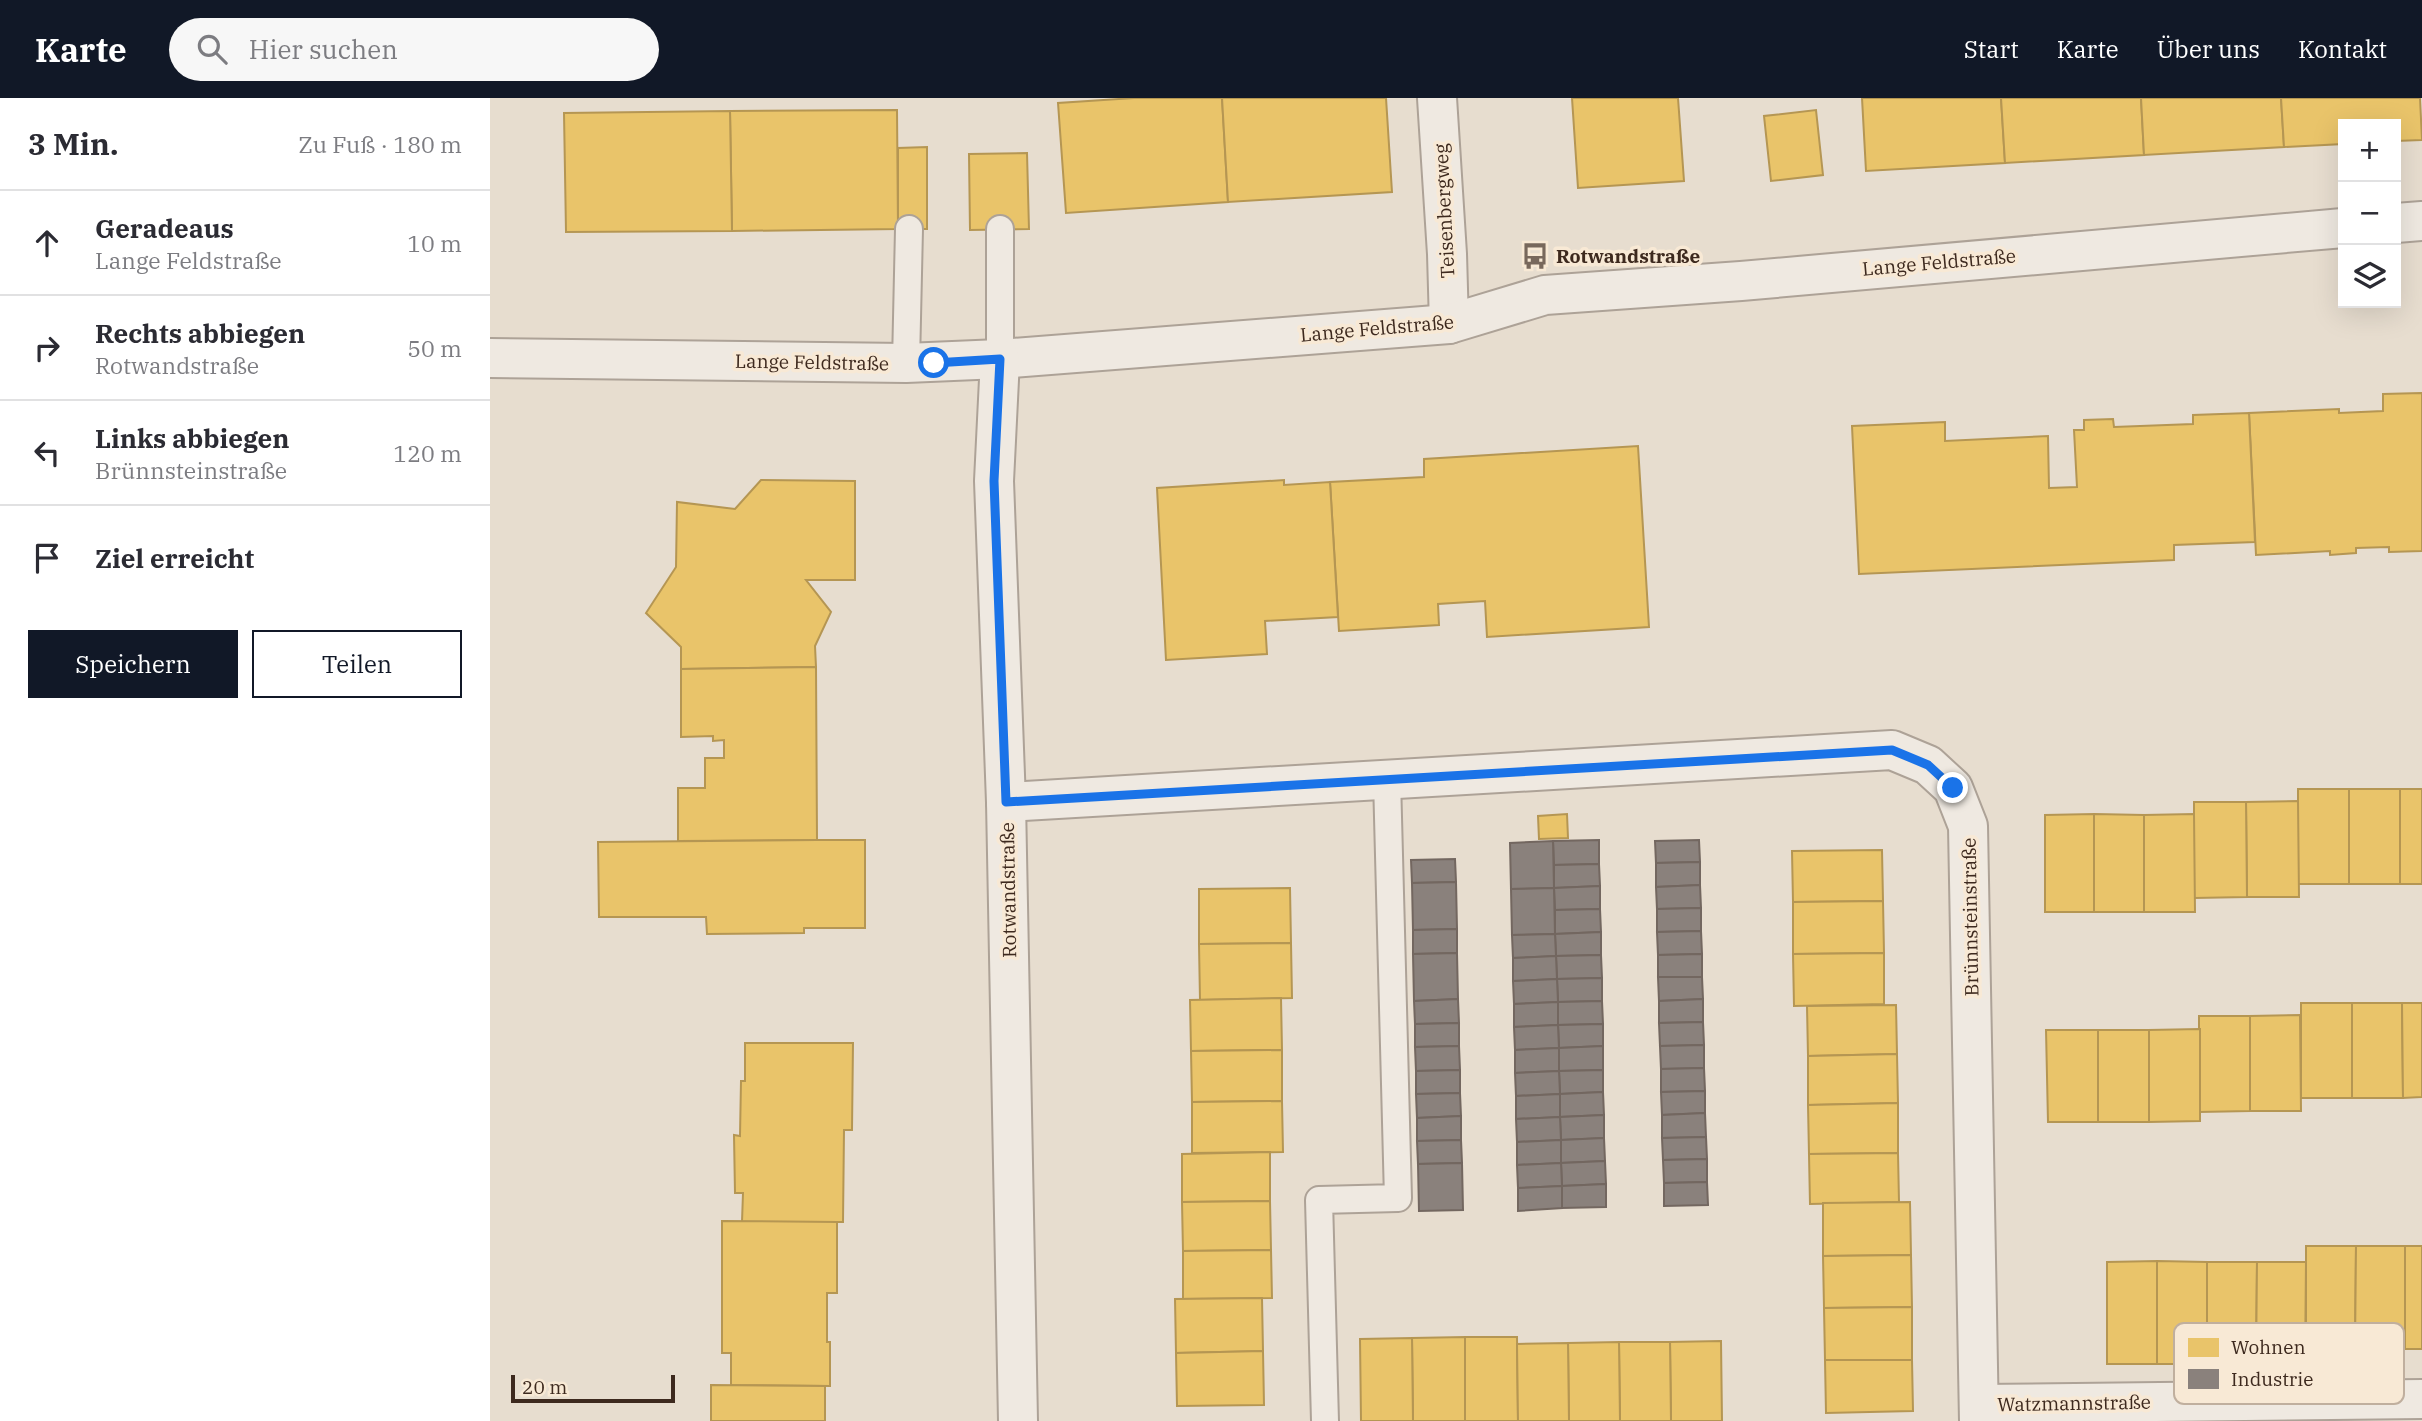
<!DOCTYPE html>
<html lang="de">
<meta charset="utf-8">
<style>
body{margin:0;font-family:"IBM Plex Serif",serif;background:#f7f7f7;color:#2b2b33}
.controls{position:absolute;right:21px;top:21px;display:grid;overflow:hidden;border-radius:0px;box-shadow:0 7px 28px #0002}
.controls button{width:63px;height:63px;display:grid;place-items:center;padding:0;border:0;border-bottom:2px solid #e1e1e2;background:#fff;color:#2b2b33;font:35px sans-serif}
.scale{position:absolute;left:21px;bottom:18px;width:164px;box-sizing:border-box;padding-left:7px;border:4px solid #3d291e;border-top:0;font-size:19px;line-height:24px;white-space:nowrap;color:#3d291e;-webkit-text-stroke:5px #f8e9d5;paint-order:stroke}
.stop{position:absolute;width:21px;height:21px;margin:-16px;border:5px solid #1a73e8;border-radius:50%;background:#fff}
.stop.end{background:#1a73e8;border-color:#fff;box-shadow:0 2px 7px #0008}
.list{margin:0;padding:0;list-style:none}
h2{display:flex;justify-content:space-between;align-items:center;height:91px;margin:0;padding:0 28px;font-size:30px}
h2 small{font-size:23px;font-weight:400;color:#7c7c81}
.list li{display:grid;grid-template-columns:46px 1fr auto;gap:21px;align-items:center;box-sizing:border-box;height:105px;padding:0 28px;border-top:2px solid #e1e1e2}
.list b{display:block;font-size:26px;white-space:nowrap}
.list p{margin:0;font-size:23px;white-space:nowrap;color:#7c7c81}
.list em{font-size:23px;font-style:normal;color:#7c7c81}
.actions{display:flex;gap:14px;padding:21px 28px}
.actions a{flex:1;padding:16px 0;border:2px solid #111827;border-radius:0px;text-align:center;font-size:24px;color:#111827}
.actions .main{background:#111827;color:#fff}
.icon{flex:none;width:38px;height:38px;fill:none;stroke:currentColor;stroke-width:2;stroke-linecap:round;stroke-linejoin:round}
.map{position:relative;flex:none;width:1932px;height:1323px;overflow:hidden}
header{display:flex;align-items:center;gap:42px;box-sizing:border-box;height:98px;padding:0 35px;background:#111827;color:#fff}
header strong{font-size:33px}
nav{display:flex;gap:38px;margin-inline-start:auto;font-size:24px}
.search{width:490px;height:63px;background:#f7f7f7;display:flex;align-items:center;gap:18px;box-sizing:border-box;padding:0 24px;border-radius:38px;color:#7c7c81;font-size:26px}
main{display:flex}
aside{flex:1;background:#fff}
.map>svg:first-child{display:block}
.homes{fill:#e9c46a;stroke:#b59653;stroke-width:2}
.industry{fill:#8a817c;stroke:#736760;stroke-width:2}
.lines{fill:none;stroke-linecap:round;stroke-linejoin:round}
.service-casing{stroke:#ada297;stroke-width:30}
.minor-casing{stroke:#ada297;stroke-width:42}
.service{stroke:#efe9e1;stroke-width:26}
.minor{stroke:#efe9e1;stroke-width:38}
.route{stroke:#1a73e8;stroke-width:9}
.labels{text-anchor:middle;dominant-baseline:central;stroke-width:7;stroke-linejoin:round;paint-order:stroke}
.street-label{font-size:19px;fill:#3d291e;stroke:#f8e9d5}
.poi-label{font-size:19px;font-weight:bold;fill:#3d291e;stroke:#f8e9d5;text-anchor:start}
.key{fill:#f8e9d5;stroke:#c0af9e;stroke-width:2}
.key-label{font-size:19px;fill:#3d291e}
</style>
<header>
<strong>Karte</strong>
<div class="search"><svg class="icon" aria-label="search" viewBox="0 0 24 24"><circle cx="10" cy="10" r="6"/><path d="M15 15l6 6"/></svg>Hier suchen</div>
<nav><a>Start</a><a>Karte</a><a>Über uns</a><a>Kontakt</a></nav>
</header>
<main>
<aside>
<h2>3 Min.<small>Zu Fuß · 180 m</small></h2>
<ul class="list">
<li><svg class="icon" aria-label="ahead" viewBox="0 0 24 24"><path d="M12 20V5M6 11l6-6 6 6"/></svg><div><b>Geradeaus</b><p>Lange Feldstraße</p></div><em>10 m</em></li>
<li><svg class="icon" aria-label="right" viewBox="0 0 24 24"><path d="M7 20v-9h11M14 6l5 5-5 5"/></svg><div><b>Rechts abbiegen</b><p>Rotwandstraße</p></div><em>50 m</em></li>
<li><svg class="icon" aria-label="left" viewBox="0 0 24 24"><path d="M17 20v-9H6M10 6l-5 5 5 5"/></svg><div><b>Links abbiegen</b><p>Brünnsteinstraße</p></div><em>120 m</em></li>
<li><svg class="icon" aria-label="arrive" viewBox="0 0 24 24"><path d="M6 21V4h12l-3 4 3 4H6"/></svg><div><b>Ziel erreicht</b></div></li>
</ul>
<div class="actions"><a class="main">Speichern</a><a>Teilen</a></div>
</aside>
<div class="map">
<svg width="1932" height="1323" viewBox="0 0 1932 1323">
<rect width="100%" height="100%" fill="#e7ddcf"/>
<g class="homes">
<polygon points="644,0 732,0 738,104 576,115 568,5"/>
<polygon points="732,0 896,0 902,94 738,104"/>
<polygon points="1082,0 1188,0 1194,83 1088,90"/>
<polygon points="1372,0 1511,0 1515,65 1376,73"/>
<polygon points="1511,0 1651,0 1654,57 1515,65"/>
<polygon points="1651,0 1791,0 1794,49 1654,57"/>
<polygon points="1791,0 1930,0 1932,42 1906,43 1906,26 1853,26 1853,46 1794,49"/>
<polygon points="407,12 408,131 242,133 240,13"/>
<polygon points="1326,12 1333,77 1281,83 1274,18"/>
<polygon points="240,13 242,133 76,134 74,15"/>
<polygon points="437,49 437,131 408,131 408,50"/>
<polygon points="537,55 539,131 480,132 479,56"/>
<polygon points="1932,295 1932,453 1899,454 1899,449 1866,450 1866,455 1840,457 1840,453 1766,457 1759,315 1849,311 1849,315 1893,313 1893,296"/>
<polygon points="1759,315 1765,444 1684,447 1684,462 1369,476 1362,328 1455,324 1455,343 1558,338 1559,390 1587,389 1584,332 1594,332 1594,322 1623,321 1624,329 1703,326 1703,317"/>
<polygon points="1148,348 1159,529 997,539 995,503 948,506 949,527 849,533 840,384 934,379 934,361"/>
<polygon points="271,382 365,383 365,482 316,482 341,514 325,548 326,569 191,571 191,549 156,515 186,469 187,404 245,411"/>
<polygon points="794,382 794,387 840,384 848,519 775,523 777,556 676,562 667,390"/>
<polygon points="326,569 327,742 188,743 188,690 215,690 215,660 234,660 234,642 223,643 223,638 191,639 191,571"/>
<rect x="1808" y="691" width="51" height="95"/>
<rect x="1859" y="691" width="51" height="95"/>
<rect x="1910" y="691" width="22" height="95"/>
<polygon points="1808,703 1809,799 1757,799 1756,704"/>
<polygon points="1704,704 1756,704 1757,799 1704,800"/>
<polygon points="1077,716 1078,740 1049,741 1048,718"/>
<polygon points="1604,716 1604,814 1555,814 1555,717"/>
<polygon points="1604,716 1654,717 1654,814 1604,814"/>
<polygon points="1704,716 1705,814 1654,814 1654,717"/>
<polygon points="327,742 375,742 375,830 314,830 314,835 217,836 216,819 109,819 108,744"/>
<polygon points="1392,752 1393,803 1303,804 1302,753"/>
<polygon points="800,790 801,845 709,846 709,791"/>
<polygon points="1393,803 1394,855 1303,856 1303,804"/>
<polygon points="801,845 802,900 710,902 709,846"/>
<polygon points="1394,855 1394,906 1304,908 1303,856"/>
<polygon points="791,900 792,952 701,953 700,902"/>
<rect x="1811" y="905" width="51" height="95"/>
<polygon points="1862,905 1912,905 1913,1000 1862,1000"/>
<polygon points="1912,905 1932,905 1932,999 1913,1000"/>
<polygon points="1406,907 1407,956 1318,958 1317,908"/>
<polygon points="1810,917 1811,1013 1760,1013 1760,918"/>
<polygon points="1709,918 1760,918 1760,1013 1709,1014"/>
<polygon points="1710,931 1710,1023 1659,1024 1659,932"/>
<polygon points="1556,932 1608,932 1608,1024 1558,1024"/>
<rect x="1608" y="932" width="51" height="92"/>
<polygon points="255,945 363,945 362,1032 354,1032 353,1124 252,1124 253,1095 245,1095 244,1037 250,1038 251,983 255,983"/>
<polygon points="792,952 792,1003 702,1004 701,953"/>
<polygon points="1407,956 1408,1005 1318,1007 1318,958"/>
<polygon points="792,1003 793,1054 702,1055 702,1004"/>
<polygon points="1408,1005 1408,1055 1319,1056 1318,1007"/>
<polygon points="780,1054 780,1103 692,1104 692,1056"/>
<polygon points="1408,1055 1409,1104 1320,1106 1319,1056"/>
<polygon points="780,1103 781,1152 693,1153 692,1104"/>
<polygon points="1420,1104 1421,1157 1333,1158 1333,1105"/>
<polygon points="232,1123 347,1124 347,1195 337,1195 337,1244 340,1244 340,1288 241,1287 241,1255 232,1255"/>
<polygon points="1816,1148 1866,1148 1865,1251 1816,1251"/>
<polygon points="1866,1148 1915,1148 1915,1251 1865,1251"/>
<rect x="1915" y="1148" width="17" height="103"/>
<polygon points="781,1152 782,1200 693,1201 693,1153"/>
<polygon points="1421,1157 1422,1209 1334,1210 1333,1158"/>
<polygon points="1667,1163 1717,1164 1717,1266 1667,1266"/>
<polygon points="1667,1163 1667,1266 1617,1266 1617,1164"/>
<polygon points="1717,1164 1767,1164 1766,1266 1717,1266"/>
<polygon points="1767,1164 1816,1164 1815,1267 1766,1266"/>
<polygon points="772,1200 773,1253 686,1255 685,1201"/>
<polygon points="1422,1209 1422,1262 1335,1262 1334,1210"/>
<polygon points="975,1239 1027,1239 1028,1323 975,1323"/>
<polygon points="975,1239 975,1323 923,1323 922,1240"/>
<polygon points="922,1240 923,1323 871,1323 870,1241"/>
<polygon points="1231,1243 1232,1323 1181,1323 1180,1244"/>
<polygon points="1129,1244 1180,1244 1181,1323 1130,1323"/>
<polygon points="1129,1244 1130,1323 1079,1323 1078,1245"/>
<polygon points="1078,1245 1079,1323 1028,1323 1027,1246"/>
<polygon points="773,1253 774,1307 687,1308 686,1255"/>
<polygon points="1335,1262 1422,1262 1423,1313 1336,1315"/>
<polygon points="221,1287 335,1288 335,1323 221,1323"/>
</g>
<g class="industry">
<polygon points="1109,742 1109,766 1064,767 1063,743"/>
<polygon points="1209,742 1210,764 1166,765 1165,743"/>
<polygon points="1063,743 1064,790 1021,791 1020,745"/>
<polygon points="965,761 966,784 922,785 921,762"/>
<polygon points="1210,764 1210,787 1166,789 1166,765"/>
<polygon points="1109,766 1110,788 1064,790 1064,767"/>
<polygon points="966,784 967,831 923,832 922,785"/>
<polygon points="1210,787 1211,810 1167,811 1166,789"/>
<polygon points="1110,788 1110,811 1065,812 1064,790"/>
<polygon points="1064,790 1065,836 1022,837 1021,791"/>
<polygon points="1211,810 1211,833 1167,834 1167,811"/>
<polygon points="1110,811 1111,834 1065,836 1065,812"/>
<polygon points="967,831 967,855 923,856 923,832"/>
<polygon points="1211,833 1212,856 1168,857 1167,834"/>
<polygon points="1111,834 1111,857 1066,858 1065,836"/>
<polygon points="1065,836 1066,858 1023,860 1022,837"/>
<polygon points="967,855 968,901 924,903 923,856"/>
<polygon points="1212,856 1212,879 1168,879 1168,857"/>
<polygon points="1111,857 1112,880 1067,881 1066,858"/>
<polygon points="1066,858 1067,881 1023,883 1023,860"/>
<polygon points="1168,879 1212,879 1213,901 1169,903"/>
<polygon points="1112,880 1112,903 1068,904 1067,881"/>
<polygon points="1067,881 1068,904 1024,906 1023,883"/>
<polygon points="968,901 969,925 925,926 924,903"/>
<polygon points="1213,901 1213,924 1169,925 1169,903"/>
<polygon points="1112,903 1113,926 1068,927 1068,904"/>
<polygon points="1068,904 1068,927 1024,929 1024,906"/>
<polygon points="1213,924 1214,947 1170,948 1169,925"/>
<polygon points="969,925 969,948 925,949 925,926"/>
<polygon points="1113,926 1113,948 1069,950 1068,927"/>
<polygon points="1068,927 1069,950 1025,952 1024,929"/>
<polygon points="1214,947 1214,970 1171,971 1170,948"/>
<polygon points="969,948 970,972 926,973 925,949"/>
<polygon points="1113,948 1113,972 1069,973 1069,950"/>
<polygon points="1069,950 1069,973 1025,975 1025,952"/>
<polygon points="1214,970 1215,993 1171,994 1171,971"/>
<polygon points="970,972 970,995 926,996 926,973"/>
<polygon points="1113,972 1113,994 1070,996 1069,973"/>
<polygon points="1069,973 1070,996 1026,998 1025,975"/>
<polygon points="1215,993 1215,1015 1172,1017 1171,994"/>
<polygon points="1113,994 1114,1017 1070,1019 1070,996"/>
<polygon points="970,995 971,1018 927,1020 926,996"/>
<polygon points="1070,996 1070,1019 1026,1021 1026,998"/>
<polygon points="1215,1015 1216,1039 1172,1040 1172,1017"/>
<polygon points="1114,1017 1114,1040 1071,1042 1070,1019"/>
<polygon points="971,1018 971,1042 927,1043 927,1020"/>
<polygon points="1070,1019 1071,1042 1027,1044 1026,1021"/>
<polygon points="1216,1039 1217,1061 1173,1062 1172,1040"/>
<polygon points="1114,1040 1115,1063 1071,1065 1071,1042"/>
<polygon points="971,1042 972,1065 928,1066 927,1043"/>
<polygon points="1071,1042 1071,1065 1027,1067 1027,1044"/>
<polygon points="1217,1061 1217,1084 1174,1085 1173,1062"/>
<polygon points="1115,1063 1116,1086 1072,1088 1071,1065"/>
<polygon points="972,1065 973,1112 929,1113 928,1066"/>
<polygon points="1071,1065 1072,1088 1028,1090 1027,1067"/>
<polygon points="1217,1084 1218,1107 1174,1108 1174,1085"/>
<polygon points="1116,1086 1116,1109 1072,1110 1072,1088"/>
<polygon points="1072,1088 1072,1110 1028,1113 1028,1090"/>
</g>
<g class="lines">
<defs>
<g id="service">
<polyline points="510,131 510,261"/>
<polyline points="416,265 419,131"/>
<polyline points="835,1323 829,1102 908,1100 897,681"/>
</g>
<g id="minor">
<polyline points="947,0 957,156 959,226"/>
<polyline points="1906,125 1932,123"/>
<polyline points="0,260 416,265 510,261 959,226 1055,197 1251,183 1853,130"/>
<polyline points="510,261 504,383 516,704 528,1323"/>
<polyline points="516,704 1402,652 1438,667 1463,690 1478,728 1489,1323"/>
<polyline points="1489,1306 1932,1301"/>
</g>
</defs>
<use href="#service" class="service-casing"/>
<use href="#minor" class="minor-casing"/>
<use href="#service" class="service"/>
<use href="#minor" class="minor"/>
</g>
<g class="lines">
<polyline class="route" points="444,265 510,261 504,383 516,704 1402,652 1438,667 1463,690"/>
</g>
<defs>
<symbol id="bus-bare" viewBox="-9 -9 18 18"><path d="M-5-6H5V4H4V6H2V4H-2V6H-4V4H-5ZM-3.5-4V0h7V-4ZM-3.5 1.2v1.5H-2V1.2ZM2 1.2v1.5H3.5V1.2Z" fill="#78685c" stroke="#f8e9d5" stroke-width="2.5" paint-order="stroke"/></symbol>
</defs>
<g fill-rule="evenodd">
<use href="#bus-bare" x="1026" y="139" width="38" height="38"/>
</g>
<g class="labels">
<g class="street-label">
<text transform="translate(954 113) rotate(-93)">Teisenbergweg</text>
<text transform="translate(1449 164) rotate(-5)">Lange Feldstraße</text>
<text transform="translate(887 230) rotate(-5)">Lange Feldstraße</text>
<text transform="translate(322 264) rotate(1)">Lange Feldstraße</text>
<text transform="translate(518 792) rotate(-91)">Rotwandstraße</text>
<text transform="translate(1480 819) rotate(-91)">Brünnsteinstraße</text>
<text transform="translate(1584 1305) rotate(-1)">Watzmannstraße</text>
</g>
<g class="poi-label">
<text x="1066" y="158">Rotwandstraße</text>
</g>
</g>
<rect x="1684" y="1225" width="230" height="81" rx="10" class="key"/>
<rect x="1698" y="1240" width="31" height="19" fill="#e9c46a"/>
<rect x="1698" y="1271" width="31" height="20" fill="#8a817c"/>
<g class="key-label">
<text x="1741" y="1256">Wohnen</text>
<text x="1741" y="1288">Industrie</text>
</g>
</svg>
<div class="controls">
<button>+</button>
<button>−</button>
<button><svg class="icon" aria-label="layers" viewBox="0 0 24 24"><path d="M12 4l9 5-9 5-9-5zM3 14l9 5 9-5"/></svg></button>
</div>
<div class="scale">20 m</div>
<div class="stop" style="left:444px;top:265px"></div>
<div class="stop end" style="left:1463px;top:690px"></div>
</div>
</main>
